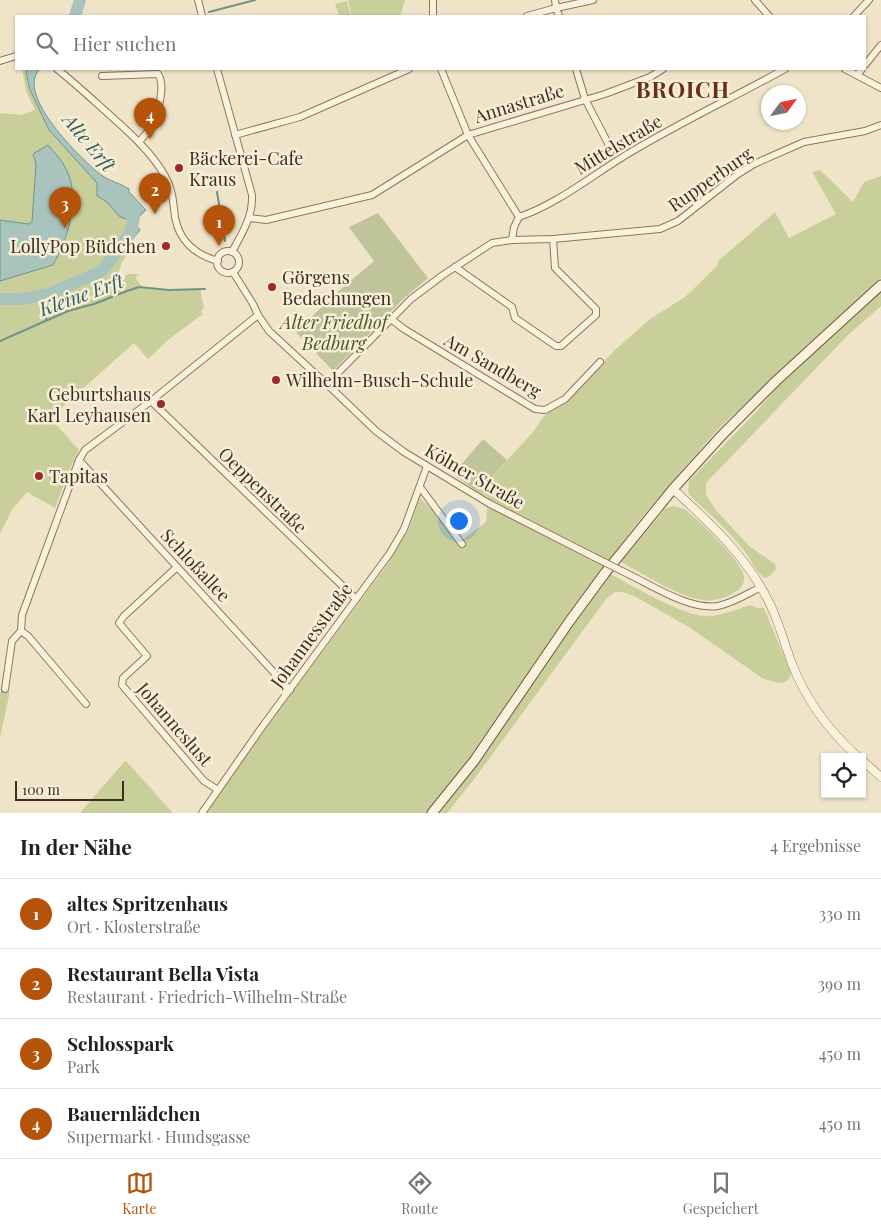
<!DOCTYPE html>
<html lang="de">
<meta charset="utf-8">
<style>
body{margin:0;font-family:"Playfair Display",serif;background:#f2f2f2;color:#202124}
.controls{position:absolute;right:15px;bottom:15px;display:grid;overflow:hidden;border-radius:0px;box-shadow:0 1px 4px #0004}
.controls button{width:45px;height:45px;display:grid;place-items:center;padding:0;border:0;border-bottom:1px solid #e0e0e0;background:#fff;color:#202124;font:25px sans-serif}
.compass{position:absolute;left:761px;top:85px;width:45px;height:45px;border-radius:50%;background:#fff;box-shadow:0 1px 4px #0004;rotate:57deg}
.scale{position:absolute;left:15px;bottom:12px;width:109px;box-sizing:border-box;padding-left:5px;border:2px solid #3d2e20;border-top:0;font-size:14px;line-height:18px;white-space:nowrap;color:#3d2e20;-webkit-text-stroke:4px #f7eed8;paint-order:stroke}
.you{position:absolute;left:458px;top:520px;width:18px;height:18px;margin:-12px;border:4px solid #fff;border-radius:50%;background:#1a73e8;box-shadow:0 0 0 8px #1a73e833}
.badge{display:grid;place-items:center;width:32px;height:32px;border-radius:50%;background:#b45309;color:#fff;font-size:16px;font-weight:700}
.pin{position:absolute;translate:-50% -41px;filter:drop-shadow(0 1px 2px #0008)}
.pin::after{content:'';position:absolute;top:26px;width:18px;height:15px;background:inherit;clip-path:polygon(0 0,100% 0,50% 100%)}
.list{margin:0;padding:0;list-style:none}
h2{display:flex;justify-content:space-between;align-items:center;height:65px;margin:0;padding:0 20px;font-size:21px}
h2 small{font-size:16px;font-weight:400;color:#757577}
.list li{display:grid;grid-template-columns:32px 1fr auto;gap:15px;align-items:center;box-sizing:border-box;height:70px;padding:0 20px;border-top:1px solid #e0e0e0}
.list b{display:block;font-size:19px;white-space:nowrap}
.list p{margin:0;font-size:16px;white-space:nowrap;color:#757577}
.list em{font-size:16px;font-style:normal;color:#757577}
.icon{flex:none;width:28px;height:28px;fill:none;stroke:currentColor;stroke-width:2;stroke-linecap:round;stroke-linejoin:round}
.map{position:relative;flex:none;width:881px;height:813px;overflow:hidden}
.search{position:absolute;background:#fff;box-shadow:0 1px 4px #0004;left:15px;right:15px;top:15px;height:55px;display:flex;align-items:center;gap:12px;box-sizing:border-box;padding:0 18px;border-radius:0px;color:#757577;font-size:19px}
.sheet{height:345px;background:#fff}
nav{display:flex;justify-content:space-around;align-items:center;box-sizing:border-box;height:70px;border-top:1px solid #e0e0e0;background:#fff;font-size:14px;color:#757577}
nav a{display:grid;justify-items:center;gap:2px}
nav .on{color:#b45309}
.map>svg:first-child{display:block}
.green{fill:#c9cf9b}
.cemetery{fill:#bfc49a}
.water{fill:#a9c4bc;stroke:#6f938a}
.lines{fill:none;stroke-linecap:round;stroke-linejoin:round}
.stream{stroke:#6f938a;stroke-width:2}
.river{stroke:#a9c4bc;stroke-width:12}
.minor-casing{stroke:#8d765c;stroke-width:8}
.tertiary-casing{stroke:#8d765c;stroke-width:9}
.secondary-casing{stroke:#6f573f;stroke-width:11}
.minor{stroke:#faf1dc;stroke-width:6}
.tertiary{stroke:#faf1dc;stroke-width:8}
.secondary{stroke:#faf1dc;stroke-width:9}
.minor-bridge-casing{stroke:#8d765c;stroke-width:8;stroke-linecap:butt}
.minor-bridge{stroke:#faf1dc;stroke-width:6}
.poi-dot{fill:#9e2a2b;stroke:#f7eed8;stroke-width:2}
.labels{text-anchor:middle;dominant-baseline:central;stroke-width:5;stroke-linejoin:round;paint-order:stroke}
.street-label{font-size:18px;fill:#3d2e20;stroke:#f7eed8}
.poi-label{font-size:18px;fill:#3d2e20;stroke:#f7eed8;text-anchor:start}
.park-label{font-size:18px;font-style:italic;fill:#4d5a26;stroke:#f7eed8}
.water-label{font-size:19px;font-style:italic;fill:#2f5d5a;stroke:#f7eed8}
.district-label{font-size:22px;font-weight:bold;letter-spacing:1px;fill:#6b2e1e;stroke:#f7eed8}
</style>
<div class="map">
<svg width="881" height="813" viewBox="0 0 881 813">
<rect width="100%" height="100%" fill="#f0e4c8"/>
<g class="green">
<polygon points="348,0 405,0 400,16 352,16"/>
<polygon points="347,1 351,16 339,16 335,4"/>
<polygon points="22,69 27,69 26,73 30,90 49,130 97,183 97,196 107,202 129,223 130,230 121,247 126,256 122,262 119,271 124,276 129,274 140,274 135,277 143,288 160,290 200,288 204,308 201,311 203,314 169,339 148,359 134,343 50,418 79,450 72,464 55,508 27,492 12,510 0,534 0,113 21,115 35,110 26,91"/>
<polygon points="820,170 853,202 864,182 881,176 881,278 720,427 670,484 635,526 602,569 484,739 453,782 430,810 427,813 204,813 245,756 385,568 408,531 420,498 462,540 486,522 488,497 478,492 533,432 544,416 568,399 615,350 650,319 685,297 717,266 718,261 775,212 789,238 836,214 812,172"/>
<path d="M 881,292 L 881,306 L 847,336 L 706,483 L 706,494 L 715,509 L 749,546 L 775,564 L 776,569 L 770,576 L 765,578 C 757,573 753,564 748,556 C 732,533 711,515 690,496 L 688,491 L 689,481 L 757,411 L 777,387 Z"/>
<path d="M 673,506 C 676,507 680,508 684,509 C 696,517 743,563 744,576 C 745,585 739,590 732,594 C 724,598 712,602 703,600 C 678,597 644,574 621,562 L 665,509 Z"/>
<path d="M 610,574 C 634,586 688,620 713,616 C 725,614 738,609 750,605 L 757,608 L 764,608 L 791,673 C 788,688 773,682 762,678 L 689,627 L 634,596 L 623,592 L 615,592 L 606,599 L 475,778 L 447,813 L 437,813 L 476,765 L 588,603 Z"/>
<polygon points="10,691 0,738 0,692"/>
<polygon points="125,761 126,761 173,813 80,813"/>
</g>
<g class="cemetery">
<polygon points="378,213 428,278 403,299 333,371 296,332 335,294 374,261 349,227"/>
<polygon points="483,439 507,460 478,492 453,474"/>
</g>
<g class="water">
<path d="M 27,69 L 40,69 C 14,94 81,159 101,175 C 109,181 120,183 129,189 L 129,192 L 146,210 L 133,222 L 140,230 L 124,250 L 121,247 L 130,230 L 129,223 L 128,220 L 119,216 L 107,202 L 97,196 L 97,183 L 49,130 L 30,90 L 26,73 Z"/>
<path d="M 48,145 C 54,152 61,159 65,167 C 82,197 68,238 53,265 L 0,281 L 0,220 L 28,224 L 32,222 L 36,164 L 33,154 Z"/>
</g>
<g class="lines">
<g class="stream">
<polyline points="209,12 255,0"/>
<polyline points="217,192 225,241"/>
<polyline points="46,321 49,294"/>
<polyline points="0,341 68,311 94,304 127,291 139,287 169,290 205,289"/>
</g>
<g class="river">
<polyline points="75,16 80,0"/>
<polyline points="0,299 22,299 49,294 102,271 131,232 134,218 125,209"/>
</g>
<defs>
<g id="minor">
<polyline points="198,0 202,16"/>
<polyline points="433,0 433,16"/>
<polyline points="555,0 556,8 593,0"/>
<polyline points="755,0 769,16"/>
<polyline points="527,16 556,8 559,16"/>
<polyline points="854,16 869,0"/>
<polyline points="0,61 16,56"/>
<polyline points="865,65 881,45"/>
<path d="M 57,69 C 76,84 94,101 112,117 C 132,135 152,153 165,176 C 173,190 173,202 175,217 C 179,241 196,255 218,261"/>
<path d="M 217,69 L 252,195 C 253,217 242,233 232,252"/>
<polyline points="441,69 468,135 519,217 514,227 512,240"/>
<polyline points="576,69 585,99 611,149"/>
<polyline points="845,69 881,88"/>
<polyline points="857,75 862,69"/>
<path d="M 102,76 L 158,74 C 166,85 158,115 151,127 C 148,132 143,137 139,142"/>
<polyline points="235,135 300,117 409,69"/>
<path d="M 519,217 C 558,204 595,173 631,152 C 681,122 734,97 785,69"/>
<polyline points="249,218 266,220 372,195 468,135 605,94 650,77 663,69"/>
<circle cx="228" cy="262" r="11"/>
<polyline points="455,267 512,307 515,318 556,346 561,346 596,315 596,309 555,268 553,239"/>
<polyline points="233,272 253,304 258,315 269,331 321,379 326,381 329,386 376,431 404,452 490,504 594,557"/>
<polyline points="391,319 404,329 535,409 545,410 565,399 600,362"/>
<polyline points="326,381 332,379 411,299 443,275 492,243 512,240 553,239 660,229 678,221 738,174 754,164 804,142 865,131 881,125"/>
<polyline points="151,401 356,599"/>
<polyline points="79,460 290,690"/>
<polyline points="420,487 462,544"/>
<polyline points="177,567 124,616 119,623 147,656 123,678 122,685 204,781 218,790"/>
<path d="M 632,576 C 656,588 691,610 718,606 C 733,603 747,594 761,587"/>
<polyline points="21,631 28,636 86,704"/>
<polyline points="5,689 12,641 21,631 22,615 79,460 85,450 151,401 258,315"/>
<polyline points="202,813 262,727 390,553 404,529 427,466"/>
</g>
<g id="tertiary">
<path d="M 673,489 C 711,524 748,558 770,604 C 779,623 784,642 791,661 C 805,699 828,730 858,757"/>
<polyline points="862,760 881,777"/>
</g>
<polyline id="secondary" points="432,813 474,761 569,622 605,573 673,489 723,434 776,381 881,285"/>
</defs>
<use href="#minor" class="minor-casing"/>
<use href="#tertiary" class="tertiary-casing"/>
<use href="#secondary" class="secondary-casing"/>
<use href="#minor" class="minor"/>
<use href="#tertiary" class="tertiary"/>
<use href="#secondary" class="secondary"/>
<defs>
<polyline id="minor-bridge" points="594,557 632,576"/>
</defs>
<use href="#minor-bridge" class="minor-bridge-casing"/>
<use href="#minor-bridge" class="minor-bridge"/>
</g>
<g class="poi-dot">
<circle cx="179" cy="168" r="5"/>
<circle cx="166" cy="246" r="5"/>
<circle cx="272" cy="287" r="5"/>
<circle cx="276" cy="380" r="5"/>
<circle cx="161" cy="404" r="5"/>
<circle cx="39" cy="476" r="5"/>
</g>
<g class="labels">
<g class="street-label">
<text transform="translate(519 103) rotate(-17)">Annastraße</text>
<text transform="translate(618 144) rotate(-31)">Mittelstraße</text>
<text transform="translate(710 179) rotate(-35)">Rupperburg</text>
<text transform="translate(493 365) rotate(30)">Am Sandberg</text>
<text transform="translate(475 476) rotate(30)">Kölner Straße</text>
<text transform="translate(263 490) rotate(44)">Oeppenstraße</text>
<text transform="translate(196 565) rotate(47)">Schloßallee</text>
<text transform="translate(311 635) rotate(-54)">Johannesstraße</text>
<text transform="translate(175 724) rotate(49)">Johanneslust</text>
</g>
<g class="poi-label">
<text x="189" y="158">Bäckerei-Cafe<tspan x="189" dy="21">Kraus</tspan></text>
<text x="156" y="246" text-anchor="end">LollyPop Büdchen</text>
<text x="282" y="277">Görgens<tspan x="282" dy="21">Bedachungen</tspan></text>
<text x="286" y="380">Wilhelm-Busch-Schule</text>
<text x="151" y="394" text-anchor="end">Geburtshaus<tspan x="151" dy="21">Karl Leyhausen</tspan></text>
<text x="49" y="476">Tapitas</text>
</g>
<g class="park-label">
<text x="334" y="322">Alter Friedhof<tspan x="334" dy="21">Bedburg</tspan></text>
</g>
<g class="water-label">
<text transform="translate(90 142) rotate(50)">Alte Erft</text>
<text transform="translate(81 294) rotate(-20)">Kleine Erft</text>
</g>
<g class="district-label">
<text x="683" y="89">BROICH</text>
</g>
</g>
</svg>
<div class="controls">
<button><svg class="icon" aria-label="locate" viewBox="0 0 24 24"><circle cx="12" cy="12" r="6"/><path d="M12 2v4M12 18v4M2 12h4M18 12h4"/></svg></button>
</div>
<svg class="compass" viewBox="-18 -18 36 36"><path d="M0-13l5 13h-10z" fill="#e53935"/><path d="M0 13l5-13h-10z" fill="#757577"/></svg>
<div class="scale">100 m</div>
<div class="you"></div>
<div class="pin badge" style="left:219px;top:246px">1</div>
<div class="pin badge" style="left:155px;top:214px">2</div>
<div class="pin badge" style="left:65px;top:228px">3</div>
<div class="pin badge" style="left:150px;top:139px">4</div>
<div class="search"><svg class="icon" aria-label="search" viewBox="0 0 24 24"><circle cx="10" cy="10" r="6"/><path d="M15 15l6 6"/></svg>Hier suchen</div>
</div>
<section class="sheet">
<h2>In der Nähe<small>4 Ergebnisse</small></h2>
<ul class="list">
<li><span class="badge">1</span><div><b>altes Spritzenhaus</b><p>Ort · Klosterstraße</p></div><em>330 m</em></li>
<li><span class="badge">2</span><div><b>Restaurant Bella Vista</b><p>Restaurant · Friedrich-Wilhelm-Straße</p></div><em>390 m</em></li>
<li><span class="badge">3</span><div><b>Schlosspark</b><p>Park</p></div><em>450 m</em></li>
<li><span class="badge">4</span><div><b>Bauernlädchen</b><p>Supermarkt · Hundsgasse</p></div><em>450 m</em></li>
</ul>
</section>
<nav>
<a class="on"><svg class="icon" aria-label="map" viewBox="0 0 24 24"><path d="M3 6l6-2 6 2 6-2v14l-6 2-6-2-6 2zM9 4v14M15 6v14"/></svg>Karte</a>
<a><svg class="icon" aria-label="directions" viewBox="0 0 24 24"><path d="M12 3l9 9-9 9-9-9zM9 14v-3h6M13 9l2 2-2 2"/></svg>Route</a>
<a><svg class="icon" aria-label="saved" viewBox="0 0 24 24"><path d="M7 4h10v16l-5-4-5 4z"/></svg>Gespeichert</a>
</nav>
